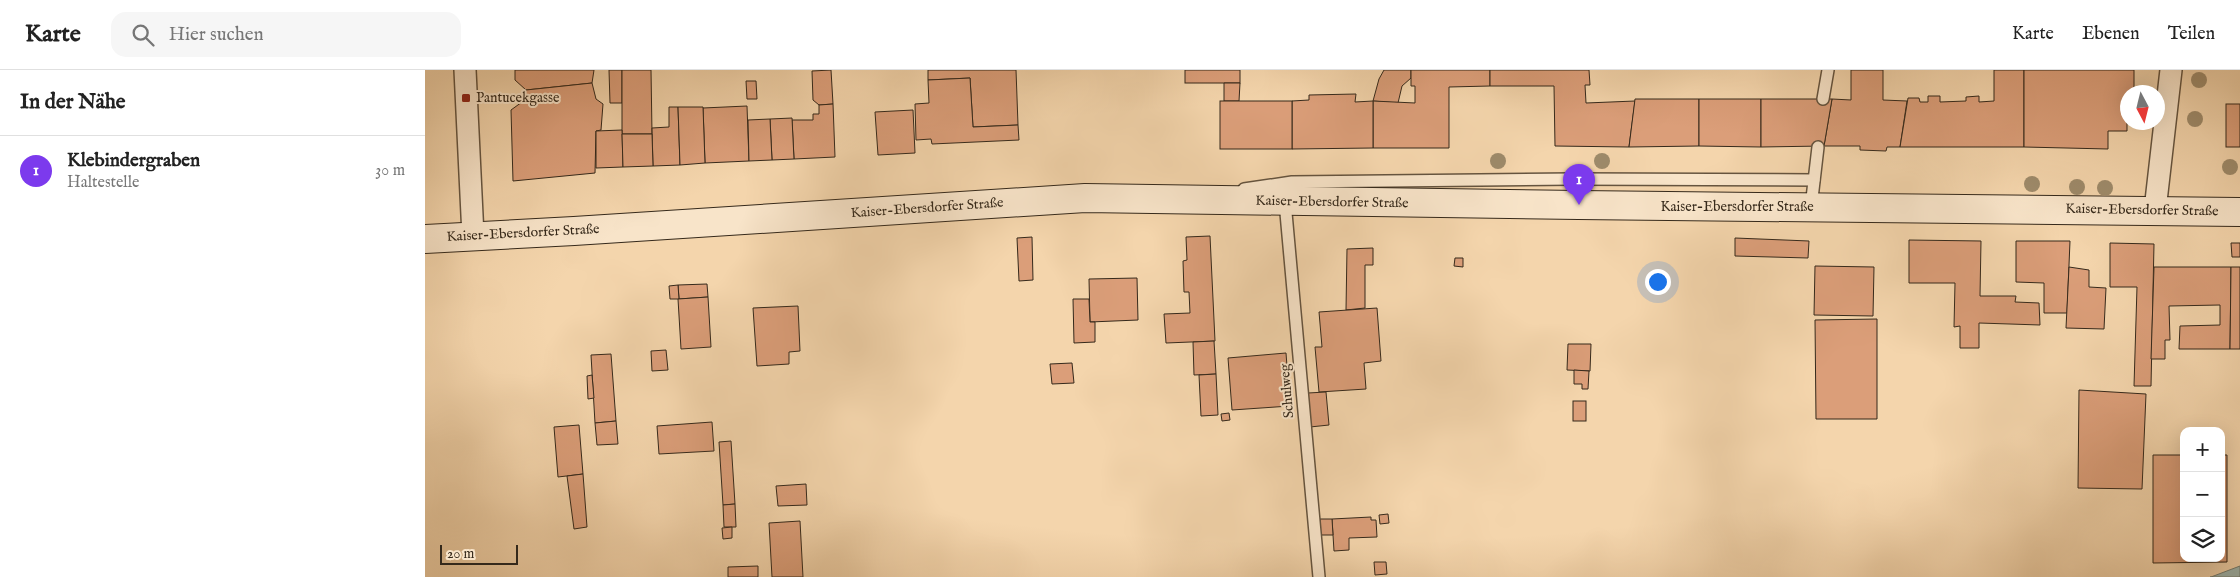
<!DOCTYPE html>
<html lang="de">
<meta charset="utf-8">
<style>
body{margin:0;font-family:"IM FELL English",serif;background:#f6f6f6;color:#222}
.controls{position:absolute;right:15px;bottom:15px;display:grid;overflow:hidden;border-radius:10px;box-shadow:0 5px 20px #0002}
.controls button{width:45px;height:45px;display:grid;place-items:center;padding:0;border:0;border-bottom:1px solid #e0e0e0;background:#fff;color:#222;font:25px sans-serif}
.compass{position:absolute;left:1695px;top:15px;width:45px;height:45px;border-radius:50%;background:#fff;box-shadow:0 5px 20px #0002;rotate:173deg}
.scale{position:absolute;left:15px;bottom:12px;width:78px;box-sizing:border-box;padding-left:5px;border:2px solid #35291b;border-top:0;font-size:14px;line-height:18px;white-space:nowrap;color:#35291b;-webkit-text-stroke:4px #f8e4c9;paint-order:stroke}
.you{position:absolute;left:1232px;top:211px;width:18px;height:18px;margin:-12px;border:4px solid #fff;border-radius:50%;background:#1a73e8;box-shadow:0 0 0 8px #1a73e833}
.badge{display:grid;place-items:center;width:32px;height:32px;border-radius:50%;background:#7c3aed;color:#fff;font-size:16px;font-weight:700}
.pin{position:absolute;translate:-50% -41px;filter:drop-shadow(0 1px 2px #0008)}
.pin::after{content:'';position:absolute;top:26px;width:18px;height:15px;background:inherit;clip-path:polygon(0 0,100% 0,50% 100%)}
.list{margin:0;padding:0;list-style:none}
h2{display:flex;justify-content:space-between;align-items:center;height:65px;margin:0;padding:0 20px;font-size:21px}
h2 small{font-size:16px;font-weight:400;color:#767676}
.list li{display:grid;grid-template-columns:32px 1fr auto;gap:15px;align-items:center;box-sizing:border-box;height:70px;padding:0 20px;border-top:1px solid #e0e0e0}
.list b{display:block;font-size:19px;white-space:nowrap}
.list p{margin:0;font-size:16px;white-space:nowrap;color:#767676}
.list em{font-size:16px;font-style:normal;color:#767676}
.icon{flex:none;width:28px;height:28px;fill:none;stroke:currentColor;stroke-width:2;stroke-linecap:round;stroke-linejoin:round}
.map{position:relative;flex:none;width:1815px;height:507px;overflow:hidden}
header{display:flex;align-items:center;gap:30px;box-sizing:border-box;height:70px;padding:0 25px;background:#fff;border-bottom:1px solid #e0e0e0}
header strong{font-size:24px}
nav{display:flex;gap:28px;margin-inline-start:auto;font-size:18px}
.search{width:350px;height:45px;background:#f6f6f6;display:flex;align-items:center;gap:12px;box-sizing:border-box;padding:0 18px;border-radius:15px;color:#767676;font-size:19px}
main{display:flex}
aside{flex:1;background:#fff}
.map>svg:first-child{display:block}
.water{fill:#9db7b1;stroke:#737e75}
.building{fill:#db9e79;stroke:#35291b}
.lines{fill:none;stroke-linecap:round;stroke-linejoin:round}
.service-casing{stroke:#65543f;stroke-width:14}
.minor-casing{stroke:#65543f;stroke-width:24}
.secondary-casing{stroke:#35291b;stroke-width:30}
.service{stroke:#f8e4c9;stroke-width:11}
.minor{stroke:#f8e4c9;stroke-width:21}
.secondary{stroke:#f8e4c9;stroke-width:28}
.tree{fill:#9e8b6b}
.poi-dot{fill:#8f2418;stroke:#f8e4c9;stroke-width:2}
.labels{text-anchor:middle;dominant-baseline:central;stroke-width:4;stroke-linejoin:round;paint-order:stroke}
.poi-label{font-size:14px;fill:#35291b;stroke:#f8e4c9;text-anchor:start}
.street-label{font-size:14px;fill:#35291b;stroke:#f8e4c9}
</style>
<header>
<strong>Karte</strong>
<div class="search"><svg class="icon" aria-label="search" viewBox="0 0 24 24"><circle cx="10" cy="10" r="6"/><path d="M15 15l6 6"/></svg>Hier suchen</div>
<nav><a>Karte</a><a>Ebenen</a><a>Teilen</a></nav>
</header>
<main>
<aside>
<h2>In der Nähe<small></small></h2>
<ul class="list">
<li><span class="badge">1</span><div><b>Klebindergraben</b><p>Haltestelle</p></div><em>30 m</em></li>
</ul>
</aside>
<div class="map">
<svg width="1815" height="507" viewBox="0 0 1815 507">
<rect width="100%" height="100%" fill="#f4d5ac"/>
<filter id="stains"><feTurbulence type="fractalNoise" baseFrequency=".004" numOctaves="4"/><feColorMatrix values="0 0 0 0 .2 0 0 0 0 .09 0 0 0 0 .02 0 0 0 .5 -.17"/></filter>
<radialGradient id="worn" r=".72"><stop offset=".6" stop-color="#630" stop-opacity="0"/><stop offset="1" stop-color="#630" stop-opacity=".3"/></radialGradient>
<polygon class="water" points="1815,496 1815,507 1785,507 1786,507"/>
<g class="building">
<polygon points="90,0 169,0 167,13 101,20 90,10"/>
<polygon points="184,0 197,0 197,33 185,33"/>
<polygon points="197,0 226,0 227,64 197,64"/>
<polygon points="406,0 408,34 394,35 388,30 387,1"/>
<polygon points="503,0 591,0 593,55 548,57 545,8 503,10"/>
<rect x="760" y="0" width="55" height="13"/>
<polygon points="986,0 986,8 977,16 973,33 948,31 954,9 959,0"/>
<polygon points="986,0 1065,0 1065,16 1024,17 1024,78 948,78 948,31 990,33 990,16 986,16"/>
<polygon points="1065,0 1164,0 1165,15 1160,15 1161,33 1210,31 1204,77 1130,76 1129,16 1065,16"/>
<polygon points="1426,0 1458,0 1458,30 1482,31 1475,77 1462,77 1461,81 1435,80 1435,76 1399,76 1407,29 1426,30"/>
<polygon points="1569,0 1599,0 1599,77 1475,77 1483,28 1494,28 1495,32 1503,32 1503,26 1515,26 1515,32 1541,31 1541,27 1554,26 1554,32 1569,31"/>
<polygon points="1599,0 1709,0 1709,22 1702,22 1702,61 1683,61 1683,79 1599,77"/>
<polygon points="545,8 548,57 593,55 594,70 507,74 506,69 491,70 490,34 504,33 503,10"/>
<polygon points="321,11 331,11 332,29 322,29"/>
<polygon points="167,13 171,29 178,34 176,60 171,61 170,103 88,111 86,40 97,32 101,20"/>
<polygon points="799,13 815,13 814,31 799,31"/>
<polygon points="931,24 930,32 948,31 948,78 867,79 867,31 884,30 884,25"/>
<polygon points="1210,29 1274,29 1274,76 1204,77"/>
<polygon points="1274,29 1336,29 1336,77 1274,76"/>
<polygon points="1336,29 1407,29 1399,76 1336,77"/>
<rect x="795" y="31" width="72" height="48"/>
<polygon points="408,34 410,87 369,89 367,50 388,50 388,44 394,44 394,35"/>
<rect x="1801" y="34" width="14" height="43"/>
<polygon points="322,36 324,91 280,93 278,38"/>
<polygon points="244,37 253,37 255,95 228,96 227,58 244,57"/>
<polygon points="253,37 278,37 280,93 255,95"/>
<polygon points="488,40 490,83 453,85 450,42"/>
<polygon points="367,48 369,89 347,90 345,49"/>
<polygon points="345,49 347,90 324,91 323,50"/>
<polygon points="197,60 198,97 171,98 171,61"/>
<polygon points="197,64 227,64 228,96 198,97"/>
<polygon points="785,166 790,271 741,273 739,244 765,243 764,222 759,222 758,191 762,190 761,167"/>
<polygon points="607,167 608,210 594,211 592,168"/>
<polygon points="1310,168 1384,171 1383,188 1310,186"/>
<polygon points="1484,170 1556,171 1555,226 1591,226 1590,232 1614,233 1615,255 1554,253 1554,278 1535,278 1535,256 1529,257 1530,213 1484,213"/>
<polygon points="1591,171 1645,171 1642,243 1619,243 1619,213 1591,212"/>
<polygon points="1685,173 1729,174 1726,316 1709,316 1712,217 1685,217"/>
<polygon points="1806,173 1815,173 1815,187 1807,187"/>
<polygon points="948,178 948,195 940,195 940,238 921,240 922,179"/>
<polygon points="1030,188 1038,188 1038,197 1029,196"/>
<polygon points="1390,196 1449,197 1448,246 1389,245"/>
<polygon points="1644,197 1664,200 1664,217 1681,218 1679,259 1641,258"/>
<polygon points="1729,197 1806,197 1805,279 1754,279 1755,256 1795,255 1795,235 1744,236 1745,270 1740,270 1740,289 1726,289"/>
<polygon points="1806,197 1815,197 1815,279 1805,279"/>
<polygon points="712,208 713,250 665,252 664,209"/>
<polygon points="282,214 283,227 254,229 253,215"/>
<polygon points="253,215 254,229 245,229 244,216"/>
<polygon points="283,227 286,277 256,279 253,229"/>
<polygon points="648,229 664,229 665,252 670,252 670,272 649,273"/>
<polygon points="373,236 375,281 364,282 364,294 332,296 328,238"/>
<polygon points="952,238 956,291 939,293 941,319 894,322 890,277 897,277 894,242"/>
<polygon points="1452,249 1452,349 1391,349 1390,250"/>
<polygon points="789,271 791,304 769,305 768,272"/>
<polygon points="1143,274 1166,274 1165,301 1142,300"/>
<polygon points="241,280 243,300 227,301 226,281"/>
<polygon points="861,283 865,336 807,340 803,288"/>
<polygon points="186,284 191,351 170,353 166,285"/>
<polygon points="647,293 649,313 627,314 625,294"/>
<polygon points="1149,300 1164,301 1163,319 1157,319 1157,314 1149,314"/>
<polygon points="791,304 793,345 776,346 774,305"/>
<polygon points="167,305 169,328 163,329 162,306"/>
<polygon points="1654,320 1721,324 1717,419 1653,418"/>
<polygon points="901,322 904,355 885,357 883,323"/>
<rect x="1148" y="331" width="13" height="20"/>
<polygon points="804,343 805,350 797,351 796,344"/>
<polygon points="191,351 193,374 172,375 170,353"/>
<polygon points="287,352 289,381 234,384 232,356"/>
<polygon points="154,355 158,404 133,407 129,357"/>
<polygon points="306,371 310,434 298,435 294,372"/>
<polygon points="1728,385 1759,385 1759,488 1796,488 1796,385 1802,385 1802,492 1728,493"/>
<polygon points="158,404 162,457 149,459 142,406"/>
<polygon points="381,414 382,435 353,436 351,416"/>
<polygon points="310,434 311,457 299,457 298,435"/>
<polygon points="963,444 964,453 955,454 954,445"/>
<polygon points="946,447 946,450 951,450 952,467 924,468 924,480 909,481 907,449"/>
<polygon points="895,449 907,449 908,465 895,465"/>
<polygon points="375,451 378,507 347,507 344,453"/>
<polygon points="307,457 307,468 298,469 297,458"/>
<polygon points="949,492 961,492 962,504 950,505"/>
<polygon points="333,496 333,507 303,507 303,497"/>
</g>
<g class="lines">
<defs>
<g id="service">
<polyline points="1398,29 1403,0"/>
<polyline points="819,119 867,112 1148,109 1389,110"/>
<polyline points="860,132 894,507"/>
<polyline points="1386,137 1393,77"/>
</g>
<g id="minor">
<polyline points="40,0 48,166"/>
<polyline points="1730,140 1746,0"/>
</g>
<polyline id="secondary" points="0,169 149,161 660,128 1154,135 1815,142"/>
</defs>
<use href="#service" class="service-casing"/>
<use href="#minor" class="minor-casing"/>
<use href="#secondary" class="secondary-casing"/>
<use href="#service" class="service"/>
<use href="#minor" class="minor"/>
<use href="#secondary" class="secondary"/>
</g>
<g class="tree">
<circle cx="1774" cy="10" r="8"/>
<circle cx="1770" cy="49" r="8"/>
<circle cx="1073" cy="91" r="8"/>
<circle cx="1177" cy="91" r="8"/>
<circle cx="1805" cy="97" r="8"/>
<circle cx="1607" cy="114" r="8"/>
<circle cx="1652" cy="117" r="8"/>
<circle cx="1680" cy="118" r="8"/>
</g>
<rect class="poi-dot" x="36" y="23" width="10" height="10" rx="2.5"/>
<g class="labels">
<g class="poi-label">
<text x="51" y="28">Pantucekgasse</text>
</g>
<g class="street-label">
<text transform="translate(907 132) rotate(1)">Kaiser-Ebersdorfer Straße</text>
<text x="1312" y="137">Kaiser-Ebersdorfer Straße</text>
<text transform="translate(502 138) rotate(-4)">Kaiser-Ebersdorfer Straße</text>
<text transform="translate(1717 140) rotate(1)">Kaiser-Ebersdorfer Straße</text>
<text transform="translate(98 163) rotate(-3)">Kaiser-Ebersdorfer Straße</text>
<text transform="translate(862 321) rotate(-95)">Schulweg</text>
</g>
</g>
<rect width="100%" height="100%" filter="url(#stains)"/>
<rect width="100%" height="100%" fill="url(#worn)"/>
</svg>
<div class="controls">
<button>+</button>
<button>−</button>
<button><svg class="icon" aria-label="layers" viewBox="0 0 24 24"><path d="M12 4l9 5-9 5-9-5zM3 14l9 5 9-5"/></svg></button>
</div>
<svg class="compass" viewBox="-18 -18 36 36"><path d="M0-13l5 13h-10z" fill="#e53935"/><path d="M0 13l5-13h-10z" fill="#767676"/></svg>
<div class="scale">20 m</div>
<div class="you"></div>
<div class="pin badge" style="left:1154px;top:135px">1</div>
</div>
</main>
